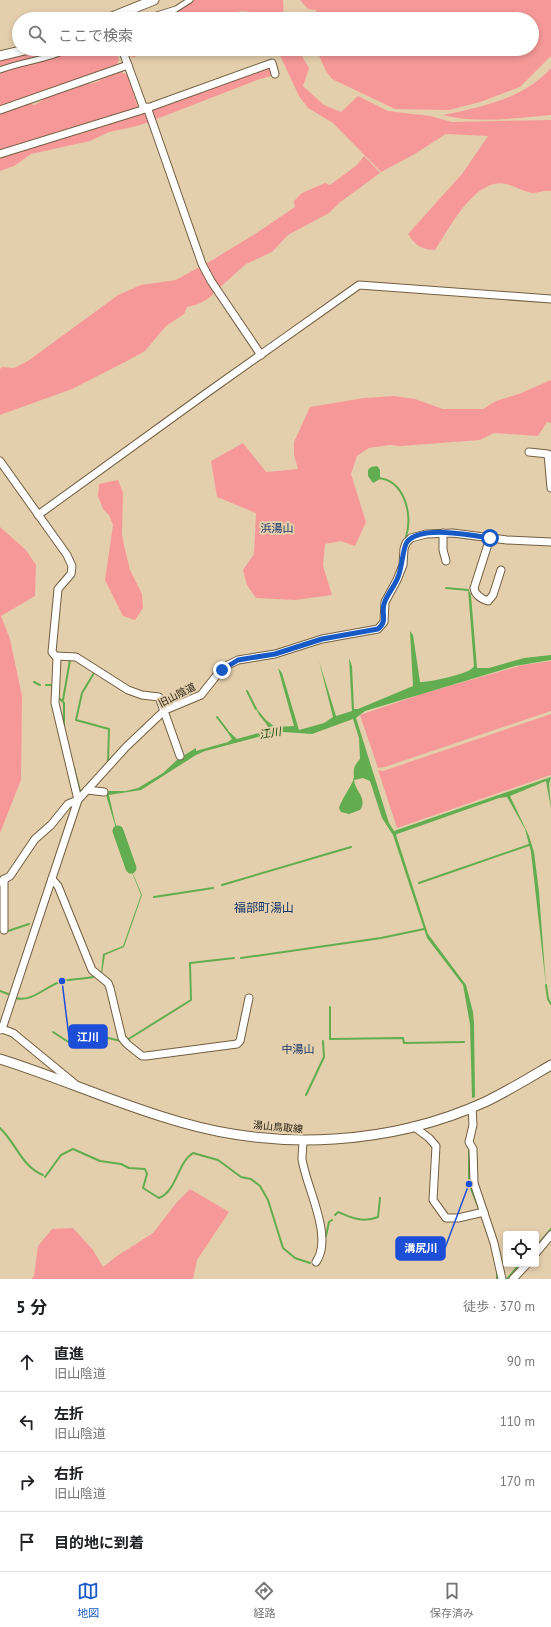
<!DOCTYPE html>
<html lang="ja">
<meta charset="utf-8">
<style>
body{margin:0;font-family:"PT Sans","Noto Sans JP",sans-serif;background:#f2f2f2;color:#202124}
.controls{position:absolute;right:12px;bottom:12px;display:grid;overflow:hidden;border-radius:4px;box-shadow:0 2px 6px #0003}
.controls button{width:36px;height:36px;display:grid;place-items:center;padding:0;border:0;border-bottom:1px solid #e0e0e0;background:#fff;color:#202124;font:20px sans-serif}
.stop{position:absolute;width:12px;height:12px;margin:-9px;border:3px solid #175ac6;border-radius:50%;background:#fff}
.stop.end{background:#175ac6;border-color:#fff;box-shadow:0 1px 4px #0008}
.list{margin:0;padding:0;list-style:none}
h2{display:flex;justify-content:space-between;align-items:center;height:52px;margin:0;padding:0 16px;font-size:17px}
h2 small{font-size:13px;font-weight:400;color:#757577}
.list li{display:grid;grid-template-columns:26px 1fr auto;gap:12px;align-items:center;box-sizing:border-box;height:60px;padding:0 16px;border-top:1px solid #e0e0e0}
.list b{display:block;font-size:15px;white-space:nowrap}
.list p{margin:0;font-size:13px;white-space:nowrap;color:#757577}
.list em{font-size:13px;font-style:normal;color:#757577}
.icon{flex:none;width:22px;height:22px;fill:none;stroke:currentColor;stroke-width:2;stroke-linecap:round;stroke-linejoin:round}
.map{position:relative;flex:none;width:551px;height:1279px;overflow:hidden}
.search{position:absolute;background:#fff;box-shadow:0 2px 6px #0003;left:12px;right:12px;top:12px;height:44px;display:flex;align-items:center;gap:10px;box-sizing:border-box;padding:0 14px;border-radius:22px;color:#757577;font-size:15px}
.sheet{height:292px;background:#fff}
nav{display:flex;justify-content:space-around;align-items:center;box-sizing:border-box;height:56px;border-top:1px solid #e0e0e0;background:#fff;font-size:11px;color:#757577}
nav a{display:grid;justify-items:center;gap:2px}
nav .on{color:#175ac6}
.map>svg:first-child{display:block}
.green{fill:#f79898}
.water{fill:#61ad4f}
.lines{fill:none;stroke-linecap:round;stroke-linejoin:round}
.stream{stroke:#61ad4f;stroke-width:2}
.river{stroke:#61ad4f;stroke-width:11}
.pedestrian-casing{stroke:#725f40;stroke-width:7}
.minor-casing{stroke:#725f40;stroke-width:9}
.secondary-casing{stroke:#725f40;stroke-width:11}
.pedestrian{stroke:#fff;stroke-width:5}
.minor{stroke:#fff;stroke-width:7}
.secondary{stroke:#fff;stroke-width:9}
.route{stroke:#175ac6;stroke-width:5}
.labels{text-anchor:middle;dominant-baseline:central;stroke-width:4;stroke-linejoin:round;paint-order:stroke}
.street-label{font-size:10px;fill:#282013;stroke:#e4cfad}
.neighbourhood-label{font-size:11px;fill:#15356a;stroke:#e4cfad}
.water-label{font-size:11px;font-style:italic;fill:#134704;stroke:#e4cfad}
.quarter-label{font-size:12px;fill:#15356a;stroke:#e4cfad}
.leader{fill:none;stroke:#1d4ed8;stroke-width:1.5}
.callout-dot{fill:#1d4ed8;stroke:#e4cfad;stroke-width:1.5}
.callout{fill:#1d4ed8;stroke:#1d4ed8;stroke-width:1.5}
.callout-label{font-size:11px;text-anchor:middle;font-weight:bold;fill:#fff}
</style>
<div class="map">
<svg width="551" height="1279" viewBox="0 0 551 1279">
<rect width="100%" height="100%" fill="#e4cfad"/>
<g class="green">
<polygon points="191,0 283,0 284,19 266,19 263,13 240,11 222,19 148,19"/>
<polygon points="300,0 551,0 551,56 520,87 480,102 449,110 395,109 332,79 326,71 316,49 532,49 532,19 316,19 316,10 308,9"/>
<polygon points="41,49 67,49 44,57 15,63 0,69 0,60"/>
<polygon points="72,49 115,49 119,60 116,65 0,107 0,71 61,54"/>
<polygon points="129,49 153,49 132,58"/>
<path d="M 277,49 L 298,49 L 309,68 L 303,86 L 324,105 L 341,112 L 358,96 L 388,111 L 430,116 L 452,122 L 551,120 L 551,191 C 545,190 539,193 533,193 C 523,192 515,186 506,184 C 475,177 450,228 435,250 C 422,250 415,245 408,234 L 462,174 L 488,136 L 446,134 L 413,155 L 381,172 L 333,123 L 308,108 L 299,96 Z"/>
<polygon points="270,67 272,76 260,79 154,120 150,108"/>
<path d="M 551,68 L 551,115 C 516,118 477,124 443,115 C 482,107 523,99 551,68 Z"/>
<polygon points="119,71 128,75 138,108 0,153 0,113 29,103 34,105 42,101 44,98 86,82 90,84 100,81 100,79"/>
<polygon points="145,112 150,122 133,127 109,132 90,141 31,154 14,166 0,171 0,156"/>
<polygon points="364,156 380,173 339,203 329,213 288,235 272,252 246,264 218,289 204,265 255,234 295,207 294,201 302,193 325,183 330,185 357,165"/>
<path d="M 201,266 L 216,292 C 207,300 199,305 187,307 L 184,314 L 166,326 L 145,351 L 127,361 L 72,389 L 0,415 L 0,369 L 2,367 L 14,368 L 28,361 L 118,295 L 141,285 L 176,280 Z"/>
<polygon points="551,380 551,423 547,422 538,436 494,433 480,440 401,446 389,445 369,448 357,456 351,474 366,522 355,546 341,541 325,544 323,566 332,595 295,600 256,598 247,585 243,570 254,554 256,513 217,497 211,461 243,443 266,472 298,469 294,455 294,442 310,407 364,398 394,396 415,399 443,409 483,409 496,401 519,394"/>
<polygon points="118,480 123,493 122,534 124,545 130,570 142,594 143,608 135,620 123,616 105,580 113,525 109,515 103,509 98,496 99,484"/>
<polygon points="0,527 26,550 36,565 35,596 1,616 10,639 22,696 21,780 0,833"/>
<polygon points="551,661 551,711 385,767 378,768 360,715 425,693 523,665"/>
<polygon points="551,714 551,775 397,828 378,770 383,771"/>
<polygon points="190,1189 229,1212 197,1260 193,1279 31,1279 34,1276 38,1246 52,1229 73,1228 93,1250 103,1267 117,1256 153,1233 177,1202"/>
</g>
<g class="water">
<polygon points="377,466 380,470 380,479 373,483 368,476 368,470 371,467"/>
<path d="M 468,589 L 471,595 L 477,668 L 489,668 L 524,658 L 551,655 L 551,660 L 515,666 L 365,711 L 356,718 L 389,823 L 394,831 L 551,777 L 549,784 L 551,809 L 546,781 L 510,796 L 529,836 L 534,852 L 539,892 L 546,986 L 531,852 L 525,829 L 507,797 L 499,798 L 397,834 L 396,835 L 428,934 L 466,985 L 473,1012 L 474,1024 L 475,1097 L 472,1098 L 470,1024 L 463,985 L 427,938 L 393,835 L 382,818 L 370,781 L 363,778 L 354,780 C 355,791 368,798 360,810 L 349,814 L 341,812 L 339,808 C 341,801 349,789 352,783 C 357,773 349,771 360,759 L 359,738 L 353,719 L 312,734 L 284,732 L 269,734 L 205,751 L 196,755 L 141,790 L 109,795 L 115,822 L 123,845 L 121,845 L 106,795 L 108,791 L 126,791 L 138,788 L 163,773 L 178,759 L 196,748 L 196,751 L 228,742 L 232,739 L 224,727 L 237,739 L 266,731 L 269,729 C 266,721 259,718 256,708 L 266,720 L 275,727 L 294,726 L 278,668 L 282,673 L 299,730 L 324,723 L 333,717 L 319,661 L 336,716 L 352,711 L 349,658 L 352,666 L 354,709 L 358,709 L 413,686 L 410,631 L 413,635 L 420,682 C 430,682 471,674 474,666 Z"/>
<polygon points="125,855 142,895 124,947 105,955 102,973 101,973 103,954 123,946 141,895"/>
</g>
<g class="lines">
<g class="stream">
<path d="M 378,478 C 405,480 413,516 406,537"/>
<polyline points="446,588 468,590"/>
<polyline points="94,673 82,693 76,720 109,729 108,762"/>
<polyline points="34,682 40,685"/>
<polyline points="46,685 52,685 52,690"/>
<polyline points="247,691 256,709"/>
<polyline points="58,697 64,703 64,729"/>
<polyline points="63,700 70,660"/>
<polyline points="217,717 227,730"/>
<polyline points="74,768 80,791"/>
<polyline points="419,883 529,845"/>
<polyline points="222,885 351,847"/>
<polyline points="154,897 213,888"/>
<polyline points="5,932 29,924"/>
<polyline points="241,958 381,938 424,929"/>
<polyline points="546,985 548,999 551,1004"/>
<polyline points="0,991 8,994"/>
<path d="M 16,998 C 31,1003 48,985 62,981 C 72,979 83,979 93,977"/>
<polyline points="330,1007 330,1039 403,1038 404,1043 464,1042"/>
<polyline points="53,1032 70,1043 78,1029 96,1039 108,1038 121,1041"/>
<polyline points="127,1040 191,1000 190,963 234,958"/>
<polyline points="306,1095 324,1057 323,1041"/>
<path d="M 0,1128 C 16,1143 22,1167 43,1175"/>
<polyline points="474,1134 476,1124"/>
<polyline points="469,1147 469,1184 479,1209"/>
<path d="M 45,1177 L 61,1155 L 73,1149 L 100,1161 L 121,1164 L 129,1168 L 145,1169 L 147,1174 L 143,1188 L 159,1198 C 177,1191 177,1163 193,1153 L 218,1160 L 241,1177 L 251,1179 L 260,1186 L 268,1200 L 283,1248 L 295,1258 L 310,1263"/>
<path d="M 335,1215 L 338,1212 C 352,1218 363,1223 378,1217 L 380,1198"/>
<polyline points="326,1236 329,1222 332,1220"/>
<polyline points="536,1247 551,1229"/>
<polyline points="497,1279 497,1272"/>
<polyline points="507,1279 520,1264"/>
</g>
<polyline class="river" points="118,831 131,868"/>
<defs>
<g id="pedestrian">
<polyline points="144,19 176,9 190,0"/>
<path d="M 0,70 C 23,61 47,60 69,49"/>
</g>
<g id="minor">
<polyline points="122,49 144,109"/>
<polyline points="147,107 202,264 211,281 261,355"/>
<polyline points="0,110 128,65"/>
<polyline points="0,154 139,111 272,63 275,74"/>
<polyline points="529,452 548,454 551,488"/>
<polyline points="0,461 67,555 72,566 71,574 58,589 52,652 57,658 55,703 78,800 68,804 51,825 35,839 10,876 0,882"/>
<polyline points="38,515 208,392 359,285 551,299"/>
<polyline points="443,533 443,550 446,561"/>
<path d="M 490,538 L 474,588 C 475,595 482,599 488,601 L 493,595 L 501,570"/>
<polyline points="56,656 76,657 128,690 142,695 159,697 180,756"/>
<polyline points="87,790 104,792"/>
<polyline points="52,879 58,886 92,970 108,983 110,988 122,1038 127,1044 142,1056 146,1056 237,1044 240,1041 249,998"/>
<polyline points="4,930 4,879"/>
<polyline points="2,1029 13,1033 75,1084"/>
<polyline points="0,1030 2,1029 78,800 126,747 165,710 201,695 220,671 228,665 238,660 275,654 322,639 378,629 384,622 385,602 397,580 403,565 404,549 406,543 411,538 426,534 453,533 507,540 551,542"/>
<polyline points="472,1107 473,1125 469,1142 473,1149 474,1183 494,1243 502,1279"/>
<polyline points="413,1126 429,1138 436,1146 433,1200 446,1218 458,1218 484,1212"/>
<path d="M 303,1140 C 303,1146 302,1153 302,1159 C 306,1187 334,1237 316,1262"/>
<polyline points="536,1253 551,1235"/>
<polyline points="513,1279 527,1264"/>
</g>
<g id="secondary">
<polyline points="107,19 154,0"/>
<polyline points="0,56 29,49"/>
<path d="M 0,1059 C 61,1078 119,1105 180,1122 C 279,1151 391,1145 485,1102 C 508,1091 529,1078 551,1065"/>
</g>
</defs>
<use href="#pedestrian" class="pedestrian-casing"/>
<use href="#minor" class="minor-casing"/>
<use href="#secondary" class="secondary-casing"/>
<use href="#pedestrian" class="pedestrian"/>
<use href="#minor" class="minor"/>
<use href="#secondary" class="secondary"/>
</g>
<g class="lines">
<path class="route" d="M 222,670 L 238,660 L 275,654 L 322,639 L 378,629 C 388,621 381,614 384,604 C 387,594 395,586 398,577 C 402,568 403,547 407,542 C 420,525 472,535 490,538"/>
</g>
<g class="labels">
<g class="street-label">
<text transform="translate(177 695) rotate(-27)">旧山陰道</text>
<text transform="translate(278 1127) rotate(5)">湯山鳥取線</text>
</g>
<g class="neighbourhood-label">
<text x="277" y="528">浜湯山</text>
<text x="298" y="1049">中湯山</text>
</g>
<g class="water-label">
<text transform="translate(270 733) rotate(-10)">江川</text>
</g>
<g class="quarter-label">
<text x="264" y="907">福部町湯山</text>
</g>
</g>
<path class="leader" d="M62 981L69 1037M469 1184L445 1248"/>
<g class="callout-dot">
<circle cx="62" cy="981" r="4"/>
<circle cx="469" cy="1184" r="4"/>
</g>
<g class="callout">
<rect x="69" y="1025" width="38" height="23" rx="4"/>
<rect x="396" y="1237" width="49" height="23" rx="4"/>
</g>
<g class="callout-label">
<text x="88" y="1041">江川</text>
<text x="421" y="1252">溝尻川</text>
</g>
</svg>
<div class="controls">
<button><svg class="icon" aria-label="locate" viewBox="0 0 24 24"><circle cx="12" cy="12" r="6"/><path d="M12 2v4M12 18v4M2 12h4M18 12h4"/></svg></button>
</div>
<div class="stop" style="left:490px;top:538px"></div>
<div class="stop end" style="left:222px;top:670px"></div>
<div class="search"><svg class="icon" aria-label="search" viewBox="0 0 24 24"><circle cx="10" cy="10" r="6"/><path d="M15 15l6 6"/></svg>ここで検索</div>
</div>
<section class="sheet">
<h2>5 分<small>徒歩 · 370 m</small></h2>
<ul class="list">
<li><svg class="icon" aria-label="ahead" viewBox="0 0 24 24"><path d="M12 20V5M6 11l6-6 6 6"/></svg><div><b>直進</b><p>旧山陰道</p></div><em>90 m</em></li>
<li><svg class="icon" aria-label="left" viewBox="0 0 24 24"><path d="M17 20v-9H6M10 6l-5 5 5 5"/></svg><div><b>左折</b><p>旧山陰道</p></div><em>110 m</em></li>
<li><svg class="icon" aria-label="right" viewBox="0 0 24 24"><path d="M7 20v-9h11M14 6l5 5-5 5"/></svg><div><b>右折</b><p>旧山陰道</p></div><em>170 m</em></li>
<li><svg class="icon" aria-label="arrive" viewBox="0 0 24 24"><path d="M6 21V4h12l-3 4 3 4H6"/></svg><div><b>目的地に到着</b></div></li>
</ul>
</section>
<nav>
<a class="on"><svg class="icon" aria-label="map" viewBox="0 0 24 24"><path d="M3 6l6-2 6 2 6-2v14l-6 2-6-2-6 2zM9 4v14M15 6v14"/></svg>地図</a>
<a><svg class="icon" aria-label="directions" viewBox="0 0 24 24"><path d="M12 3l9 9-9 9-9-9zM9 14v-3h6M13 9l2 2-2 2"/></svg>経路</a>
<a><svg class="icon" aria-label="saved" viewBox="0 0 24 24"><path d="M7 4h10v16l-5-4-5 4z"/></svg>保存済み</a>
</nav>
